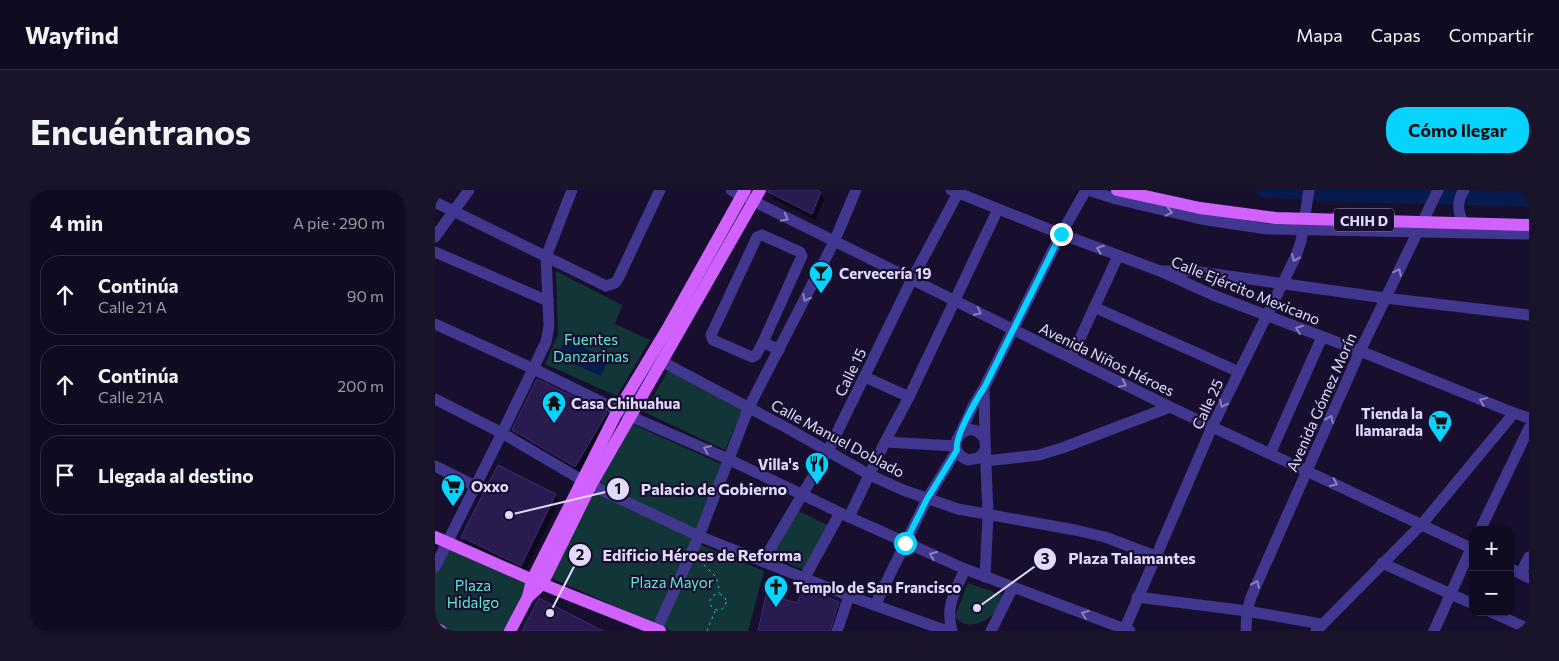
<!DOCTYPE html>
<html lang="es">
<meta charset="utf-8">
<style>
body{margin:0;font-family:Commissioner,sans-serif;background:#1a142a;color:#f1f3f6}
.controls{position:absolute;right:15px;bottom:15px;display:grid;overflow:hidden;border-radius:10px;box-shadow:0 1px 4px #0004}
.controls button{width:45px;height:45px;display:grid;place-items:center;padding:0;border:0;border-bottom:1px solid #302b40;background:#110b22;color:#f1f3f6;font:25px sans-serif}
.stop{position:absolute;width:15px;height:15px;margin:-11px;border:4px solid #07d3ff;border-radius:50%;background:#fff}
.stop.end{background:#07d3ff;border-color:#fff;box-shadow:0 1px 5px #0008}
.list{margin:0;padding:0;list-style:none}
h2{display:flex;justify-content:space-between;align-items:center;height:65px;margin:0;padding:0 20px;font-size:21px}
h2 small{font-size:16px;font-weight:400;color:#9c9ba5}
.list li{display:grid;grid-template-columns:32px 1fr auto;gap:15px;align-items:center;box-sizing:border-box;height:80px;margin:0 10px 10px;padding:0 10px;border:1px solid #302b40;border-radius:20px}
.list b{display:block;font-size:19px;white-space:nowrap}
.list p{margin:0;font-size:16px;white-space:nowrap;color:#9c9ba5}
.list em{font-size:16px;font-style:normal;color:#9c9ba5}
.icon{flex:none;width:28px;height:28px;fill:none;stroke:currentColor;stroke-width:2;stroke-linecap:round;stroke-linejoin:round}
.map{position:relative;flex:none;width:1094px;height:441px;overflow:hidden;border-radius:20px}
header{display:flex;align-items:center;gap:30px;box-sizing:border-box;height:70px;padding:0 25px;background:#110b22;border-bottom:1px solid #302b40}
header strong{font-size:24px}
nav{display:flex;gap:28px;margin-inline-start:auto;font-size:18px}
.intro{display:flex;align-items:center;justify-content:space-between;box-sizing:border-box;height:120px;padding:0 30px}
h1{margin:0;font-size:35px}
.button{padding:12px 22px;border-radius:20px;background:#07d3ff;color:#111;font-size:18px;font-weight:700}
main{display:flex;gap:30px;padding:0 30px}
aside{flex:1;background:#110b22;border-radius:20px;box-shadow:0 1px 4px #0004}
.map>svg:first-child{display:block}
.green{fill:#123637}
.water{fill:#071b4e}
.shadow{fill:#0007}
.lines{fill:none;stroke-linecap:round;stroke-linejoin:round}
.river{stroke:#071b4e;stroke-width:15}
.building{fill:#291a4f;stroke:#412a7d}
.path{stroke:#27c4c7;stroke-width:1;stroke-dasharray:2.5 4;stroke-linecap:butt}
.minor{stroke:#41378f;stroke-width:11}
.major{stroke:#d162ff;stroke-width:12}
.major-bridge{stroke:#d162ff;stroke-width:12}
.oneway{stroke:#8981c1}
.route{stroke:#07d3ff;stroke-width:6}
.labels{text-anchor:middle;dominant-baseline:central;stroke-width:4.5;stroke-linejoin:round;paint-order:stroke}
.shield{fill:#170f2d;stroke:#a59ec0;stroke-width:1}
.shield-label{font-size:14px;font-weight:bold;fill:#e2dbff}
.poi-label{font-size:15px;font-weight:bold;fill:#e2dbff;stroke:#170f2d;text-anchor:start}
.street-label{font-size:15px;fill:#e2dbff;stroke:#170f2d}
.park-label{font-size:15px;fill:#5cead1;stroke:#170f2d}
.leader{fill:none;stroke:#e2dbff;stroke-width:2}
.callout-dot{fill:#e2dbff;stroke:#170f2d;stroke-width:2}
.mark-label{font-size:15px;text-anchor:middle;font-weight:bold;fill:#111}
.callout-label{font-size:16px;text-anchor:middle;font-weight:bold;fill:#e2dbff;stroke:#170f2d;stroke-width:4.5;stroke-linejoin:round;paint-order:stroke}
</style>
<header>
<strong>Wayfind</strong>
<nav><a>Mapa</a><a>Capas</a><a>Compartir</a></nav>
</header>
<div class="intro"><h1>Encuéntranos</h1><a class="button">Cómo llegar</a></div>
<main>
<aside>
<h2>4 min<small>A pie · 290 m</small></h2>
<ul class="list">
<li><svg class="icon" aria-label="ahead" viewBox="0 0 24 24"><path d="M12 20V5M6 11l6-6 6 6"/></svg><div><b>Continúa</b><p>Calle 21 A</p></div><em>90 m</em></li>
<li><svg class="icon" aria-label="ahead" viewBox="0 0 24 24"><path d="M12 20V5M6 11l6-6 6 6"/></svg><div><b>Continúa</b><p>Calle 21A</p></div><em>200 m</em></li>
<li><svg class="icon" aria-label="arrive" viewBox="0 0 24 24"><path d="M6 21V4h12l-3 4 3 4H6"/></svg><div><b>Llegada al destino</b></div></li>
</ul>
</aside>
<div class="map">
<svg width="1094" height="441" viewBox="0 0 1094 441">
<rect width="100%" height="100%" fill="#170f2d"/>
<g class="green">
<polygon points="121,81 187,115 180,134 215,150 182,206 110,174 123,145"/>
<polygon points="234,179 308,219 290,260 209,222"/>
<polygon points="195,233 286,274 259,352 329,381 313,441 236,441 112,386 162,298"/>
<polygon points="362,320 394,336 369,380 336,366"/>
<polygon points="12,352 97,390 75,441 6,441 0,438 0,377"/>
<path d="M 533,393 L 567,405 C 565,411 563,419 558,424 C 548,435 529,440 520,426 Z"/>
</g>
<polygon class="water" points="130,149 173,169 166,186 122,167"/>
<g class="shadow">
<polygon points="334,0 384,0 389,10 381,30 338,9"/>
<polygon points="171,224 175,231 145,284 82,247 78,240"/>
<polygon points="120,305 124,312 90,382 31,353 27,346"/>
<polygon points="403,413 407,420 401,441 324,441 364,414"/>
</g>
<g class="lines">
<polyline class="river" points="829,0 917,5 1094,9"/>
</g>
<g class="building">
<polygon points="333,0 383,0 386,2 377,24 333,2"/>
<polygon points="102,189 172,223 140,277 77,240"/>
<polygon points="63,275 121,304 86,376 26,347"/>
<polygon points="372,398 404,412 395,441 323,441 331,405 363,413 367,399 371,400"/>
<polygon points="104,408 168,441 87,441"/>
</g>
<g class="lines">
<g class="path">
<path d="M 266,369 C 273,385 283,379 284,403"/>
<circle cx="283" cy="412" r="8"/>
<polyline points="272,441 280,421"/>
</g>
<g class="minor">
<polyline points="296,0 735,217 1038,359"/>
<polyline points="516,0 626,44 725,81 778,105 925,161 1079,223 1094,228"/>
<polyline points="653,0 681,9 766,29 832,39 1094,44"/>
<path d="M 1029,0 C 1020,13 1023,29 1034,39"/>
<polyline points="0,12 171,96 180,93 183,89 225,0"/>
<polyline points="0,47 34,0"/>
<polyline points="0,62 113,111"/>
<polyline points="727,81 758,81 950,108 1094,125"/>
<polyline points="659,117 804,182"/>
<polyline points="0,134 99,179 195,226 293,269 414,327 530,379 695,441"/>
<polyline points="328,152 321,165 317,167 278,150 276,145 322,47 327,45 365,62 367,66 328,152 344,160"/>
<polyline points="636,168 683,66"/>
<polyline points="226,171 352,238 435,285 468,300 523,319 640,340 670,347 720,366"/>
<polyline points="430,187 474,207"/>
<polyline points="549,199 550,250"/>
<polyline points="0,209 67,243 147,290"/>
<polyline points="525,244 538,216 549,198 626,44 651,0"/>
<polyline points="450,252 521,256"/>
<polyline points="835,264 887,147"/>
<polyline points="551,271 604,265 627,258 735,217"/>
<polyline points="0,276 40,296"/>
<polyline points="162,298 264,346 414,406 512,441"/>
<polyline points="414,327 450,252 474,207 563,19"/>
<polyline points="1045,340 1094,238"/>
<polyline points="328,371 393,261 476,91 523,3"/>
<polyline points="947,373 1038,414"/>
<polyline points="0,377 67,243 111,152 114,136 111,67 137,0"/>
<polyline points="1075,378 1094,388"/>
<polyline points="1086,383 1094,367"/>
<polyline points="370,387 405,323"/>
<path d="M 550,387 L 553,325 L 550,250 C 534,222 504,259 533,270 L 544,268 L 550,260"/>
<polyline points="702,407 812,421 886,434"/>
<polyline points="440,415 492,309 522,260"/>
<polyline points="1056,422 1094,439"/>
<polyline points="690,438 777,237 861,66 866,51 874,0"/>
<polyline points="221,441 264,346 314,217 399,52 421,0"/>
<polyline points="402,441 414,406"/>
<path d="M 517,441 C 510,416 520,402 530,379"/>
<polyline points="556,441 578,397"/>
<polyline points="811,441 812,421 816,407 925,161 1003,0"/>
<polyline points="881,441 987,334 1079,223"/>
<polyline points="999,441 1038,354"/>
</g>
<g class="major">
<polyline points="682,0 765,18"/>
<polyline points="0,347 107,394 225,441"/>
<polyline points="93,407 107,394 156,295 325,0"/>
<polyline points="0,438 6,441"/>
<polyline points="75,441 93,407 97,390 181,224 234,136 310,0"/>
</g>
<polyline class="major-bridge" points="765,18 841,28 1094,35"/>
</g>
<defs><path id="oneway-chevron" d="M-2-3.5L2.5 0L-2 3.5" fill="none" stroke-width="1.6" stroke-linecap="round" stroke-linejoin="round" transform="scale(1.25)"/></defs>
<g class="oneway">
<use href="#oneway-chevron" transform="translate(734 22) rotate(13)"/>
<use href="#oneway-chevron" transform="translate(350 28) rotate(27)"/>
<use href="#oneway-chevron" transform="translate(665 59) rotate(-159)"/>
<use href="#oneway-chevron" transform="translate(860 68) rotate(113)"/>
<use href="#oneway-chevron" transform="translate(963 82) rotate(-64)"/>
<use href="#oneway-chevron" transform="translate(371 108) rotate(117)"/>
<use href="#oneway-chevron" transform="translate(543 122) rotate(26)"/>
<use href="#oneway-chevron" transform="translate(864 139) rotate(-160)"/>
<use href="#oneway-chevron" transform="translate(688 194) rotate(26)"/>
<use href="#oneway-chevron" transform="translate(1048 211) rotate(-158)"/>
<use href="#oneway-chevron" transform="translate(788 214) rotate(116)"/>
<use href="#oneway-chevron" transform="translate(895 229) rotate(-66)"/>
<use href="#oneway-chevron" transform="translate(272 259) rotate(-157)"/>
<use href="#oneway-chevron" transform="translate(899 293) rotate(25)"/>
<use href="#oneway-chevron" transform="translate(498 365) rotate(-156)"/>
<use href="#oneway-chevron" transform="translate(821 394) rotate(-66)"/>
<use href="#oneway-chevron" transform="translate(650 424) rotate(-160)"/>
</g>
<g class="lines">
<path class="route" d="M 470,353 L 492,309 L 522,260 C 519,248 541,210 549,198 L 626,44"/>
</g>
<defs>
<symbol id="bar-pin" viewBox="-11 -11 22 30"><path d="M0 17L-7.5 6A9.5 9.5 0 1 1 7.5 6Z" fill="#07d3ff" stroke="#170f2d"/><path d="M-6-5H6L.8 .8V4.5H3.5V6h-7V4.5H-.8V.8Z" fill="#111"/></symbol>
<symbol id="temple-pin" viewBox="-11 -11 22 30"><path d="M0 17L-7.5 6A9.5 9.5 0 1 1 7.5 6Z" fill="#07d3ff" stroke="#170f2d"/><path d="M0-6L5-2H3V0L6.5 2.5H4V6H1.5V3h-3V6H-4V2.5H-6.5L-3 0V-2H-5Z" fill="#111"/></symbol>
<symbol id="supermarket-pin" viewBox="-11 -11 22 30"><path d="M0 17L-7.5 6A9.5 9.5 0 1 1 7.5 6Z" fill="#07d3ff" stroke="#170f2d"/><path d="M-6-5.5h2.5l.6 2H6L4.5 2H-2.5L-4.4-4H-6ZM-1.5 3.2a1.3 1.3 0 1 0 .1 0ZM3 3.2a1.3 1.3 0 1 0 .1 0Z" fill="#111"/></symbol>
<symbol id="restaurant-pin" viewBox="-11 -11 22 30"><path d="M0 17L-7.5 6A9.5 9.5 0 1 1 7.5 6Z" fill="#07d3ff" stroke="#170f2d"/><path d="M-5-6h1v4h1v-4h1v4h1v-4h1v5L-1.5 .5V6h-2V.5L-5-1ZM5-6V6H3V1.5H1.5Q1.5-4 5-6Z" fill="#111"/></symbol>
<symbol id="church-pin" viewBox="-11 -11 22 30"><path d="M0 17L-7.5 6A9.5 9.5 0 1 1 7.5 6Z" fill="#07d3ff" stroke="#170f2d"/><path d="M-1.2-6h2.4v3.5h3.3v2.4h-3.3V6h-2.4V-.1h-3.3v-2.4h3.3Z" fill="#111"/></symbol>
</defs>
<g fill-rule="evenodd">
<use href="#bar-pin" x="372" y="69" width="28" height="38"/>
<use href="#temple-pin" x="105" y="199" width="28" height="38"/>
<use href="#supermarket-pin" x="991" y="218" width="28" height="38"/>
<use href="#restaurant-pin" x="368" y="260" width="28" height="38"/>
<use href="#supermarket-pin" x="4" y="282" width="28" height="38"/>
<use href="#church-pin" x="327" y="383" width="28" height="38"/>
</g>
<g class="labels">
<rect class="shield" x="899" y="18.5" width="60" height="23" rx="4"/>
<g class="shield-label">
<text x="929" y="30">CHIH D</text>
</g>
<g class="poi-label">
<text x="404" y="83">Cervecería 19</text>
<text x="136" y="213">Casa Chihuahua</text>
<text x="988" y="223" text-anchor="end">Tienda la<tspan x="988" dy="17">llamarada</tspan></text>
<text x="364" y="274" text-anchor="end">Villa's</text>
<text x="36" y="296">Oxxo</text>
<text x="358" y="397">Templo de San Francisco</text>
</g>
<g class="street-label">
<text transform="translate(811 100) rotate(22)">Calle Ejército Mexicano</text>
<text transform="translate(672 169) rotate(26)">Avenida Niños Héroes</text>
<text transform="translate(415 182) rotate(-64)">Calle 15</text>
<text transform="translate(886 212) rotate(-66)">Avenida Gómez Morín</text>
<text transform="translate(772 214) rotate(-65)">Calle 25</text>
<text transform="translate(403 248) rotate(28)">Calle Manuel Doblado</text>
</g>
<g class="park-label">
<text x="156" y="149">Fuentes<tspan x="156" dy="17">Danzarinas</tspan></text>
<text x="237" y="392">Plaza Mayor</text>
<text x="38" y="395">Plaza<tspan x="38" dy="17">Hidalgo</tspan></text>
</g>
</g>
<path class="leader" d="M74 325L183 299M115 423L145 365M542 418L610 369"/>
<g class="callout-dot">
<circle cx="74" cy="325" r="5"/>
<circle cx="115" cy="423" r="5"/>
<circle cx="542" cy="418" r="5"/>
<circle cx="183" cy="299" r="12"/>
<circle cx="145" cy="365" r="12"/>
<circle cx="610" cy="369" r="12"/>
</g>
<g class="mark-label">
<text x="183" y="304">1</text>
<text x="145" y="370">2</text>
<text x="610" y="374">3</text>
</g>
<g class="callout-label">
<text x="279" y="305">Palacio de Gobierno</text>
<text x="267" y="371">Edificio Héroes de Reforma</text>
<text x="697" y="374">Plaza Talamantes</text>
</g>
</svg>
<div class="controls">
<button>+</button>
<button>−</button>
</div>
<div class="stop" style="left:470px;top:353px"></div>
<div class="stop end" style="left:626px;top:44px"></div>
</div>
</main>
